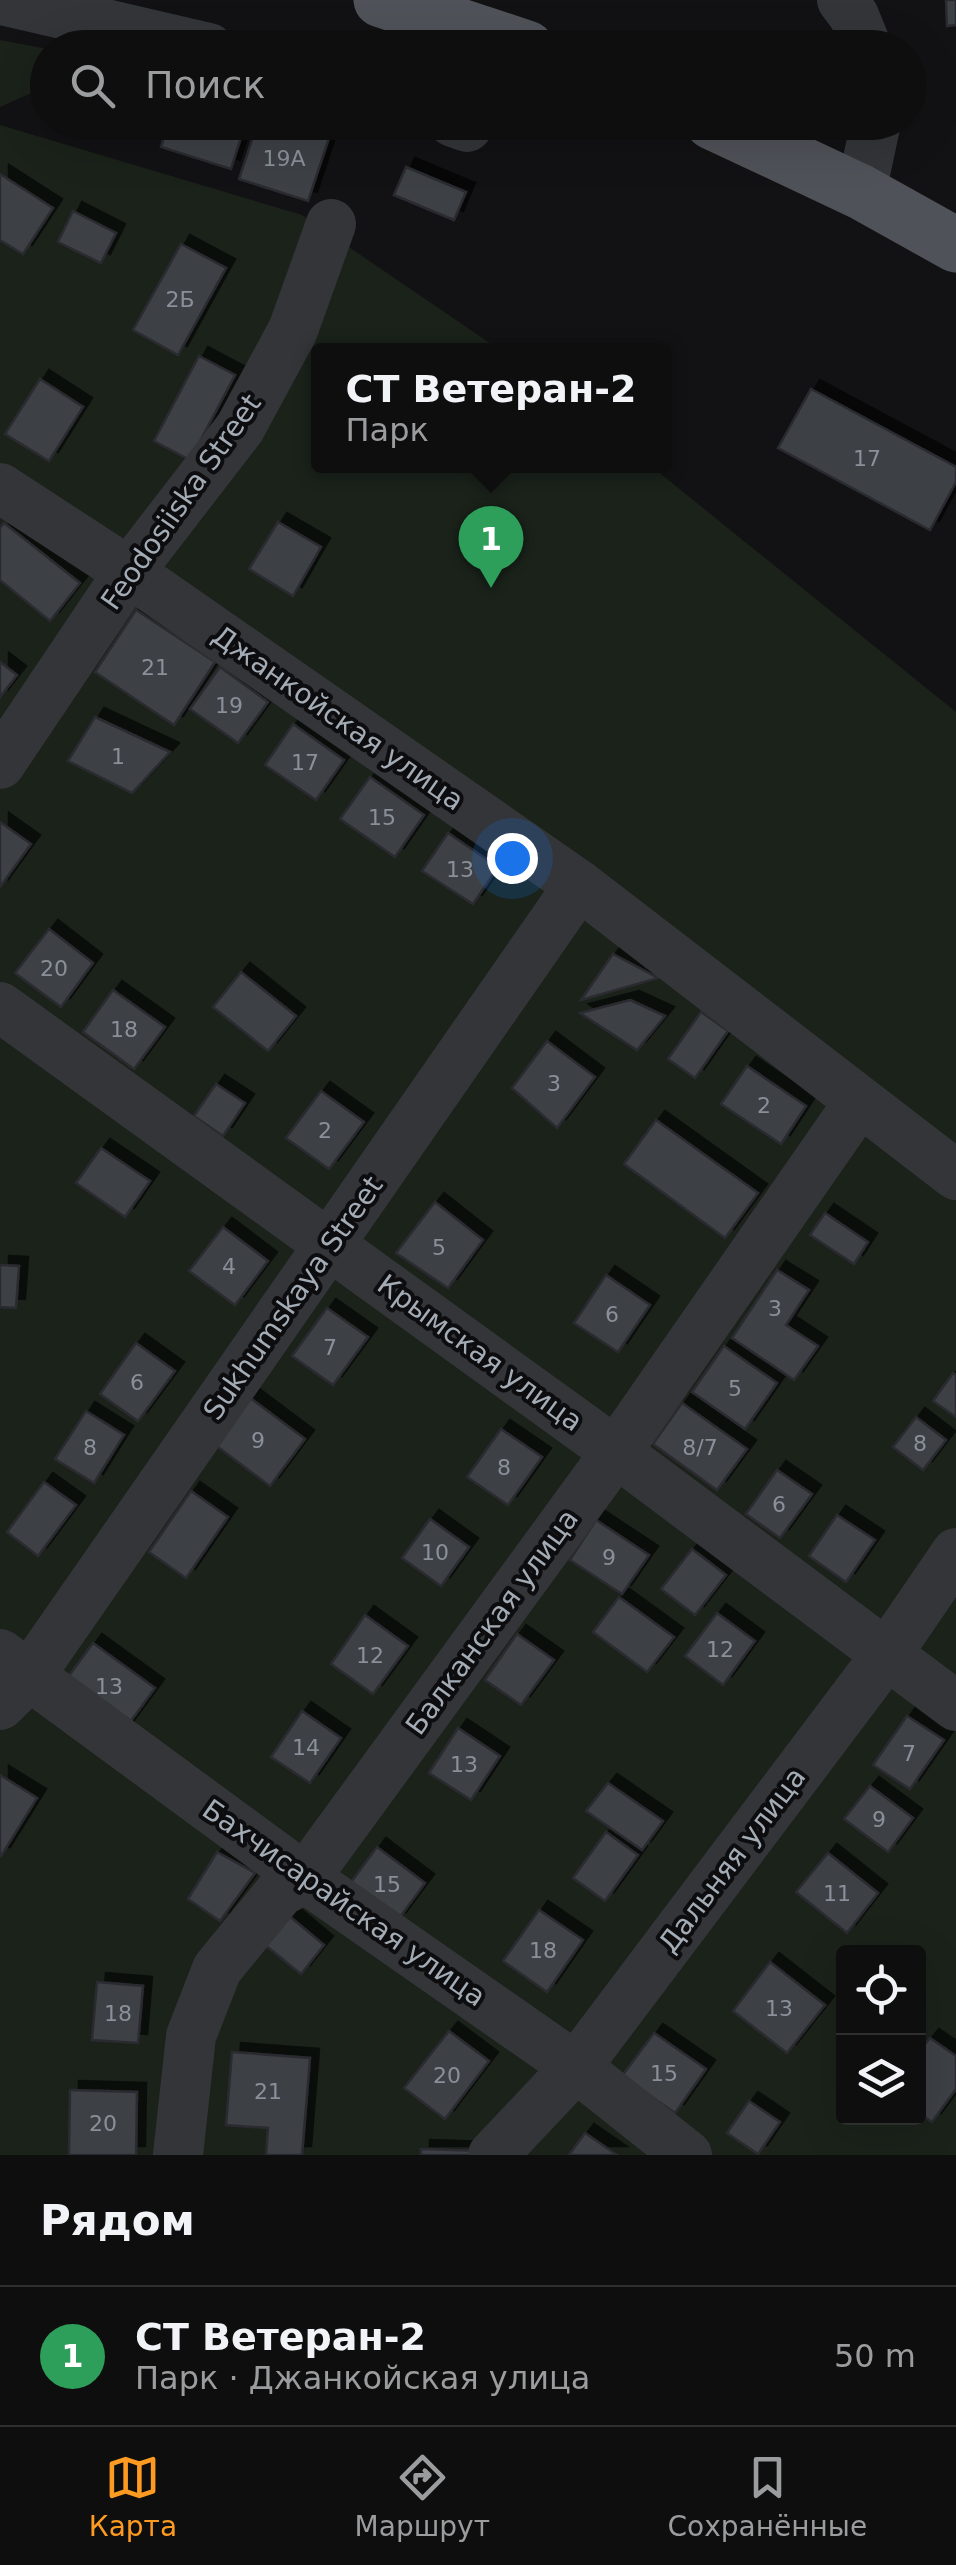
<!DOCTYPE html>
<html lang="ru">
<meta charset="utf-8">
<style>
body{margin:0;font-family:"DejaVu Sans",sans-serif;background:#1c1c1d;color:#f1f3f6}
.controls{position:absolute;right:30px;bottom:30px;display:grid;overflow:hidden;border-radius:10px;box-shadow:0 10px 40px #0002}
.controls button{width:90px;height:90px;display:grid;place-items:center;padding:0;border:0;border-bottom:2px solid #2e2e2f;background:#0e0e0f;color:#f1f3f6;font:50px sans-serif}
.you{position:absolute;left:512px;top:858px;width:35px;height:35px;margin:-25px;border:8px solid #fff;border-radius:50%;background:#1a73e8;box-shadow:0 0 0 15px #1a73e833}
.badge{display:grid;place-items:center;width:65px;height:65px;border-radius:50%;background:#fd9a21;color:#fff;font-size:32px;font-weight:700}
.pin{position:absolute;translate:-50% -82px;filter:drop-shadow(0 2px 5px #0008)}
.pin::after{content:'';position:absolute;top:52px;width:35px;height:30px;background:inherit;clip-path:polygon(0 0,100% 0,50% 100%)}
.popup{position:absolute;left:311px;top:343px;width:360px;height:130px;box-sizing:border-box;display:grid;place-content:center;border-radius:10px;background:#0e0e0f;filter:drop-shadow(0 2px 8px #0005);font-size:32px;white-space:nowrap;color:#9b9c9e}
.popup b{font-size:38px;color:#f1f3f6}
.popup::after{content:'';position:absolute;left:50%;top:100%;margin-left:-20px;border:20px solid transparent;border-top-color:#0e0e0f}
.list{margin:0;padding:0;list-style:none}
h2{display:flex;justify-content:space-between;align-items:center;height:130px;margin:0;padding:0 40px;font-size:42px}
h2 small{font-size:32px;font-weight:400;color:#9b9c9e}
.list li{display:grid;grid-template-columns:65px 1fr auto;gap:30px;align-items:center;box-sizing:border-box;height:140px;padding:0 40px;border-top:2px solid #2e2e2f}
.list b{display:block;font-size:38px;white-space:nowrap}
.list p{margin:0;font-size:32px;white-space:nowrap;color:#9b9c9e}
.list em{font-size:32px;font-style:normal;color:#9b9c9e}
.icon{flex:none;width:55px;height:55px;fill:none;stroke:currentColor;stroke-width:2;stroke-linecap:round;stroke-linejoin:round}
.map{position:relative;flex:none;width:956px;height:2155px;overflow:hidden}
.search{position:absolute;background:#0e0e0f;box-shadow:0 10px 40px #0002;left:30px;right:30px;top:30px;height:110px;display:flex;align-items:center;gap:25px;box-sizing:border-box;padding:0 35px;border-radius:55px;color:#9b9c9e;font-size:38px}
.sheet{height:270px;background:#0e0e0f}
nav{display:flex;justify-content:space-around;align-items:center;box-sizing:border-box;height:140px;border-top:2px solid #2e2e2f;background:#0e0e0f;font-size:28px;color:#9b9c9e}
nav a{display:grid;justify-items:center;gap:5px}
nav .on{color:#fd9a21}
.map>svg:first-child{display:block}
.green{fill:#1a221a;fill-rule:evenodd}
.building{fill:#3e4044;stroke:#2c2c30;stroke-width:2.5;filter:url(#shadow)}
.lines{fill:none;stroke-linecap:round;stroke-linejoin:round}
.minor{stroke:#333539;stroke-width:50}
.major{stroke:#4f5258;stroke-width:55}
.labels{text-anchor:middle;dominant-baseline:central;stroke-width:8;stroke-linejoin:round;paint-order:stroke}
.number-label{font-size:22px;fill:#8a9099}
.street-label{font-size:28px;fill:#a3abb5;stroke:#0d0d0f}
</style>
<div class="map">
<svg width="956" height="2155" viewBox="0 0 956 2155">
<defs>
<filter id="shadow"><feDropShadow dx="9" dy="-9" stdDeviation="0" flood-color="#0009"/></filter>
</defs>
<rect width="100%" height="100%" fill="#121214"/>
<g class="green">
<polygon points="0,40 48,49 47,86 0,107"/>
<polygon points="0,125 302,215 500,350 318,350 318,466 651,466 956,712 956,1148 445,772 0,463"/>
<path d="M 0,487 L 956,1177 L 956,2155 L 0,2155 ZM 844,1952 L 918,1952 L 918,2118 L 844,2118 Z"/>
</g>
<g class="building">
<polygon points="946,0 956,0 956,25 947,26"/>
<polygon points="169,122 246,122 231,169 161,147"/>
<polygon points="258,122 282,122 329,138 308,201 239,179"/>
<polygon points="406,167 466,192 454,220 394,195"/>
<polygon points="0,174 53,208 23,254 0,240"/>
<polygon points="73,211 116,233 101,263 58,242"/>
<polygon points="181,244 226,268 178,355 133,330"/>
<polygon points="199,356 235,375 190,460 154,441"/>
<polygon points="40,379 83,407 49,461 5,434"/>
<polygon points="811,389 956,467 956,482 930,530 778,448"/>
<polygon points="278,522 321,547 293,596 249,569"/>
<polygon points="4,523 80,583 50,621 0,580 0,528"/>
<polygon points="136,610 215,662 174,725 95,672"/>
<polygon points="0,662 17,675 0,697"/>
<polygon points="220,667 268,702 238,743 190,709"/>
<polygon points="95,717 170,752 132,793 68,761"/>
<polygon points="293,724 344,760 316,800 265,765"/>
<polygon points="370,777 424,815 395,857 340,819"/>
<polygon points="0,822 31,844 0,887"/>
<polygon points="448,833 498,867 473,904 422,871"/>
<polygon points="49,929 93,963 61,1007 15,973"/>
<polygon points="613,954 658,978 581,1000"/>
<polygon points="241,972 296,1016 268,1051 213,1007"/>
<polygon points="113,990 165,1027 134,1069 83,1032"/>
<polygon points="630,1000 665,1016 637,1050 580,1013"/>
<polygon points="701,1012 728,1031 695,1078 668,1059"/>
<polygon points="547,1041 595,1077 557,1128 512,1088"/>
<polygon points="747,1066 806,1106 781,1144 721,1104"/>
<polygon points="216,1084 245,1103 223,1136 194,1116"/>
<polygon points="321,1091 364,1122 329,1169 286,1138"/>
<polygon points="656,1120 758,1193 725,1238 624,1164"/>
<polygon points="101,1148 150,1181 125,1217 76,1183"/>
<polygon points="435,1202 483,1240 448,1288 396,1253"/>
<polygon points="825,1213 868,1242 854,1264 810,1235"/>
<polygon points="223,1227 268,1261 235,1305 189,1271"/>
<polygon points="0,1265 19,1266 16,1308 0,1307"/>
<polygon points="777,1270 809,1290 786,1325 818,1346 794,1380 732,1338"/>
<polygon points="606,1275 650,1305 618,1352 574,1323"/>
<polygon points="327,1308 368,1337 333,1385 292,1356"/>
<polygon points="136,1343 175,1371 138,1421 100,1394"/>
<polygon points="724,1346 777,1383 745,1429 692,1392"/>
<polygon points="953,1373 956,1375 956,1417 933,1401"/>
<polygon points="245,1394 305,1439 270,1486 210,1441"/>
<polygon points="682,1403 747,1449 717,1490 653,1444"/>
<polygon points="86,1411 124,1435 94,1483 55,1459"/>
<polygon points="916,1417 946,1440 923,1470 893,1447"/>
<polygon points="501,1429 542,1457 508,1505 467,1477"/>
<polygon points="777,1470 812,1494 780,1538 746,1514"/>
<polygon points="44,1482 76,1505 38,1556 7,1532"/>
<polygon points="191,1491 228,1517 186,1578 149,1552"/>
<polygon points="837,1515 875,1540 846,1582 809,1556"/>
<polygon points="430,1519 469,1547 441,1586 402,1558"/>
<polygon points="596,1520 649,1555 622,1594 570,1560"/>
<polygon points="692,1549 726,1575 695,1615 661,1589"/>
<polygon points="619,1597 674,1637 647,1672 593,1632"/>
<polygon points="717,1613 755,1641 723,1685 685,1656"/>
<polygon points="365,1615 408,1646 373,1694 331,1664"/>
<polygon points="517,1634 554,1660 521,1705 485,1680"/>
<polygon points="93,1643 155,1688 125,1729 63,1684"/>
<polygon points="302,1711 341,1738 310,1783 271,1757"/>
<polygon points="907,1716 944,1740 910,1789 873,1765"/>
<polygon points="458,1728 500,1756 471,1800 429,1773"/>
<polygon points="0,1775 37,1798 1,1856 0,1856"/>
<polygon points="608,1783 663,1821 642,1850 586,1811"/>
<polygon points="870,1786 913,1818 888,1852 844,1819"/>
<polygon points="606,1832 638,1855 605,1901 573,1878"/>
<polygon points="377,1847 425,1883 397,1921 349,1885"/>
<polygon points="217,1852 255,1873 220,1921 188,1899"/>
<polygon points="828,1853 878,1893 847,1933 796,1892"/>
<polygon points="539,1910 583,1940 547,1992 503,1961"/>
<polygon points="288,1915 324,1945 301,1974 264,1944"/>
<polygon points="770,1962 825,2005 787,2053 733,2011"/>
<polygon points="97,1982 143,1986 138,2043 92,2040"/>
<polygon points="449,2031 489,2061 445,2119 404,2088"/>
<polygon points="654,2033 706,2069 675,2113 622,2076"/>
<polygon points="930,2038 956,2056 956,2089 932,2122 918,2112 918,2053"/>
<polygon points="232,2052 310,2058 302,2155 266,2155 268,2128 226,2125"/>
<polygon points="70,2090 137,2092 136,2155 69,2155"/>
<polygon points="749,2101 780,2122 758,2154 727,2133"/>
<polygon points="585,2133 617,2155 569,2155"/>
<polygon points="421,2149 482,2151 481,2155 421,2155"/>
</g>
<g class="lines">
<g class="minor">
<polyline points="2,0 209,48"/>
<polyline points="842,0 854,16 867,48"/>
<polyline points="453,122 467,127 469,122"/>
<polyline points="861,192 876,122"/>
<polyline points="0,488 129,572 579,885 956,1175"/>
<polyline points="0,764 129,572 240,428 293,330 331,224"/>
<polyline points="0,1007 616,1452 956,1706"/>
<polyline points="0,1654 305,1878 576,2067 687,2155"/>
<polyline points="0,1705 30,1675 579,885"/>
<polyline points="178,2155 191,2036 217,1969 280,1892 305,1878 616,1452 859,1102"/>
<polyline points="493,2155 576,2067 887,1654 956,1553"/>
</g>
<g class="major">
<polyline points="381,0 527,48"/>
<polyline points="712,122 861,192 956,245"/>
</g>
</g>
<g class="labels">
<g class="number-label">
<text x="284" y="158">19А</text>
<text x="180" y="299">2Б</text>
<text x="867" y="458">17</text>
<text x="155" y="667">21</text>
<text x="229" y="705">19</text>
<text x="118" y="756">1</text>
<text x="305" y="762">17</text>
<text x="382" y="817">15</text>
<text x="460" y="869">13</text>
<text x="54" y="968">20</text>
<text x="124" y="1029">18</text>
<text x="554" y="1083">3</text>
<text x="764" y="1105">2</text>
<text x="325" y="1130">2</text>
<text x="439" y="1247">5</text>
<text x="229" y="1266">4</text>
<text x="775" y="1308">3</text>
<text x="612" y="1314">6</text>
<text x="330" y="1347">7</text>
<text x="137" y="1382">6</text>
<text x="735" y="1388">5</text>
<text x="258" y="1440">9</text>
<text x="920" y="1443">8</text>
<text x="90" y="1447">8</text>
<text x="700" y="1447">8/7</text>
<text x="504" y="1467">8</text>
<text x="779" y="1504">6</text>
<text x="435" y="1552">10</text>
<text x="609" y="1557">9</text>
<text x="720" y="1649">12</text>
<text x="370" y="1655">12</text>
<text x="109" y="1686">13</text>
<text x="306" y="1747">14</text>
<text x="909" y="1753">7</text>
<text x="464" y="1764">13</text>
<text x="879" y="1819">9</text>
<text x="387" y="1884">15</text>
<text x="837" y="1893">11</text>
<text x="543" y="1950">18</text>
<text x="779" y="2008">13</text>
<text x="118" y="2013">18</text>
<text x="664" y="2073">15</text>
<text x="447" y="2075">20</text>
<text x="268" y="2091">21</text>
<text x="103" y="2123">20</text>
</g>
<g class="street-label">
<text transform="translate(181 502) rotate(-55)">Feodosiiska Street</text>
<text transform="translate(338 718) rotate(35)">Джанкойская улица</text>
<text transform="translate(293 1298) rotate(-55)">Sukhumskaya Street</text>
<text transform="translate(480 1353) rotate(36)">Крымская улица</text>
<text transform="translate(492 1622) rotate(-54)">Балканская улица</text>
<text transform="translate(732 1860) rotate(-53)">Дальняя улица</text>
<text transform="translate(344 1903) rotate(35)">Бахчисарайская улица</text>
</g>
</g>
</svg>
<div class="controls">
<button><svg class="icon" aria-label="locate" viewBox="0 0 24 24"><circle cx="12" cy="12" r="6"/><path d="M12 2v4M12 18v4M2 12h4M18 12h4"/></svg></button>
<button><svg class="icon" aria-label="layers" viewBox="0 0 24 24"><path d="M12 4l9 5-9 5-9-5zM3 14l9 5 9-5"/></svg></button>
</div>
<div class="you"></div>
<div class="pin badge" style="left:491px;top:588px;background:#2e9e5b">1</div>
<div class="popup"><b>СТ Ветеран-2</b>Парк</div>
<div class="search"><svg class="icon" aria-label="search" viewBox="0 0 24 24"><circle cx="10" cy="10" r="6"/><path d="M15 15l6 6"/></svg>Поиск</div>
</div>
<section class="sheet">
<h2>Рядом<small></small></h2>
<ul class="list">
<li><span class="badge" style="background:#2e9e5b">1</span><div><b>СТ Ветеран-2</b><p>Парк · Джанкойская улица</p></div><em>50 m</em></li>
</ul>
</section>
<nav>
<a class="on"><svg class="icon" aria-label="map" viewBox="0 0 24 24"><path d="M3 6l6-2 6 2 6-2v14l-6 2-6-2-6 2zM9 4v14M15 6v14"/></svg>Карта</a>
<a><svg class="icon" aria-label="directions" viewBox="0 0 24 24"><path d="M12 3l9 9-9 9-9-9zM9 14v-3h6M13 9l2 2-2 2"/></svg>Маршрут</a>
<a><svg class="icon" aria-label="saved" viewBox="0 0 24 24"><path d="M7 4h10v16l-5-4-5 4z"/></svg>Сохранённые</a>
</nav>
